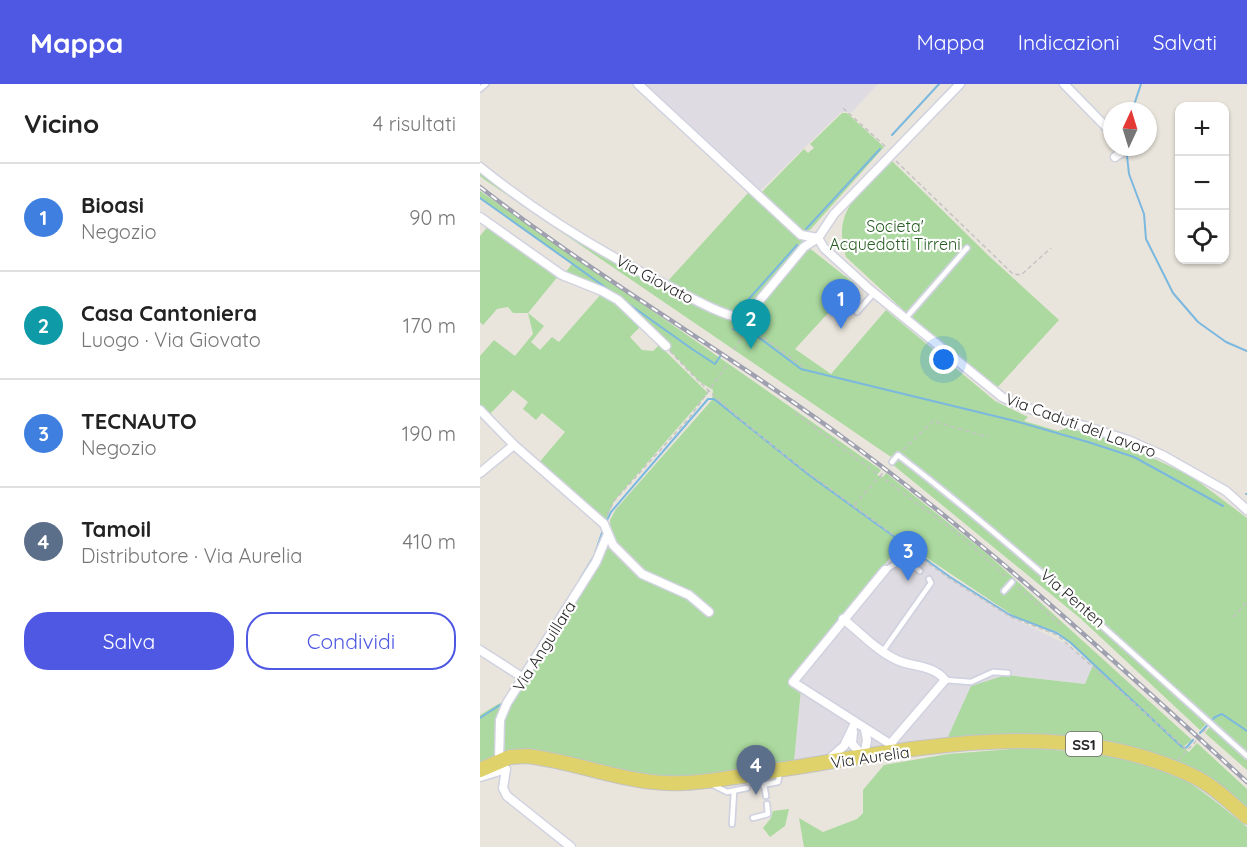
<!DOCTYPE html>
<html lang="it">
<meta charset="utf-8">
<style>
body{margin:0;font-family:Quicksand,sans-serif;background:#f2f2f2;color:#222}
.controls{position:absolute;right:18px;top:18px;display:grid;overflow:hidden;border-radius:12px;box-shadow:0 2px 4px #0004}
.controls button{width:54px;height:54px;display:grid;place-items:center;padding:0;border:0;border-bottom:2px solid #e0e0e0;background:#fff;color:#222;font:30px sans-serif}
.compass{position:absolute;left:623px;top:18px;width:54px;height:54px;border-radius:50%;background:#fff;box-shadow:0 2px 4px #0004;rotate:4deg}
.you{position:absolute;left:464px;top:276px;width:21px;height:21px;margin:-15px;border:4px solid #fff;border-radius:50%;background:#1a73e8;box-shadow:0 0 0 9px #1a73e833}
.badge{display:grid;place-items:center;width:39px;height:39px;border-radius:50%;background:#4f58e3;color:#fff;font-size:20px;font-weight:700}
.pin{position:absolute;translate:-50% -50px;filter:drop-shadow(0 2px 3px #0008)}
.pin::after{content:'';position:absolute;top:32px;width:21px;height:18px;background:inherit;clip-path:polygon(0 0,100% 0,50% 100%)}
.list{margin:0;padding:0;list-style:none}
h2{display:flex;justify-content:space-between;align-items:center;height:78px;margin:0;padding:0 24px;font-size:26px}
h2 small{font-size:20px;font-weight:400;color:#767676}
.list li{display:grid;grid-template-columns:39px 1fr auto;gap:18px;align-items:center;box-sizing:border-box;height:108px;padding:0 24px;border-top:2px solid #e0e0e0}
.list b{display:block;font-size:22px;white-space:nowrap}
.list p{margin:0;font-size:20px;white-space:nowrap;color:#767676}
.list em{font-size:20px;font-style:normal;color:#767676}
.actions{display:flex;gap:12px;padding:18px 24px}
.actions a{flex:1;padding:14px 0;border:2px solid #4f58e3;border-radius:24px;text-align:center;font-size:21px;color:#4f58e3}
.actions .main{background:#4f58e3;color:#fff}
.icon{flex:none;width:33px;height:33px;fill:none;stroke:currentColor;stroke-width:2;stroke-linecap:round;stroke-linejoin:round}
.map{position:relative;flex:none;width:767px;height:763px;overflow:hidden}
header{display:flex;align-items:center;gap:36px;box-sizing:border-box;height:84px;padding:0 30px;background:#4f58e3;color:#fff}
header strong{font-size:28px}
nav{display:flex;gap:33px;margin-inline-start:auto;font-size:21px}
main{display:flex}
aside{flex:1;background:#fff}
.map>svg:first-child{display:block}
.industrial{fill:#dedce2}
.green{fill:#abd99f}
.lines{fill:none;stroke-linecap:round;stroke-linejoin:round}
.stream{stroke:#7bb8df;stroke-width:2}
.service-casing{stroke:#d1d2e0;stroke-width:8}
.minor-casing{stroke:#d1d2e0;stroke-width:11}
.primary-casing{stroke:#c3c3c3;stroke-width:16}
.path{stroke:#c3c3c3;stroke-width:1.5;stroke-dasharray:4.5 3;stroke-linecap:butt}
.service{stroke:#fff;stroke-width:4.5}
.minor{stroke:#fff;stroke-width:8}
.primary{stroke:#dfd26b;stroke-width:14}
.rail-casing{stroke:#9fa0b0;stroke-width:4.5}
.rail{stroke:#fff;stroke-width:2;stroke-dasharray:7;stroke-linecap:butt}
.labels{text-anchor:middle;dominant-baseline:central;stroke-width:4.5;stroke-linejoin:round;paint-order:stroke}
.shield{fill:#fff;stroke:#686868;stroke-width:1.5}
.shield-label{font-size:15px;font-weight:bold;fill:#282828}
.park-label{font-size:16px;fill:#275c22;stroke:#fff}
.street-label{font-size:16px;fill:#282828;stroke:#fff}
</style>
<header>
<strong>Mappa</strong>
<nav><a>Mappa</a><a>Indicazioni</a><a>Salvati</a></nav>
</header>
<main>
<aside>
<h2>Vicino<small>4 risultati</small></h2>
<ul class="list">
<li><span class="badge" style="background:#3f7fe0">1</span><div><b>Bioasi</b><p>Negozio</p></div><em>90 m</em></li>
<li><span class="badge" style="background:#0f9aa8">2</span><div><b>Casa Cantoniera</b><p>Luogo · Via Giovato</p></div><em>170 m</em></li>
<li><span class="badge" style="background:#3f7fe0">3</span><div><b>TECNAUTO</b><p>Negozio</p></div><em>190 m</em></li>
<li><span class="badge" style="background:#5c6f8a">4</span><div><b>Tamoil</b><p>Distributore · Via Aurelia</p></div><em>410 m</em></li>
</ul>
<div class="actions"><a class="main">Salva</a><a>Condividi</a></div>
</aside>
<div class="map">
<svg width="767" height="763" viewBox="0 0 767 763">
<rect width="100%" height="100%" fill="#e9e5dc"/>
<g class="industrial">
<polygon points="161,0 398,0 372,28 361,28 278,109"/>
<polygon points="421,459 531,533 590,562 613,581 605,600 526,591 467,655 314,677 321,606 309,595"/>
</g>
<g class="green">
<polygon points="362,29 367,29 404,63 330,146 322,149 279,111 324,65 328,69 334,64 330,60"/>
<path d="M 412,77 L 510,173 L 579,236 L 516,305 L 457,257 L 366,173 C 351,125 381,108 412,77 Z"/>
<polygon points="0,85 71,137 234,226 271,239 285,216 328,163 375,200 315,265 351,290 406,226 515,317 548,333 544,337 578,347 587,344 634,356 711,392 767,434 767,669 577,496 417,367 411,373 5,96 0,92"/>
<polygon points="0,107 401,386 397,391 402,394 406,389 506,469 712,656 703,663 709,668 717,659 767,705 767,725 627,659 570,650 519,650 467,655 491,602 526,591 605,600 613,581 578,548 537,534 423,458 309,595 321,605 314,677 238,691 185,695 40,667 21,668 21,639 26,626 131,455 130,436 136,425 232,316 233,306 220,298 139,214 84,190 92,180 0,114"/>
<polygon points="268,109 325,157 267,230 260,231 187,198"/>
<polygon points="8,142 79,191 48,229 64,242 51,258 60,266 72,253 79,258 122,209 161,242 150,253 162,266 173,267 179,261 228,309 134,417 124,440 57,381 85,348 62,329 56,336 43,325 48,318 33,306 9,331 0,323 0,272 14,256 35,272 53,250 48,229 33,229 28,223 17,225 3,241 0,238 0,152"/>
<polygon points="418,375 565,492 727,639 720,646 600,534 412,380"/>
<polygon points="20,619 17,672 0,679 0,631"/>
<polygon points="729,644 733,644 767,675 767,686 725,649"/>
<path d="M 546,664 C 595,667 664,672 708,698 C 729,711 748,728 767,743 L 767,763 L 324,763 L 319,734 L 343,748 L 377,735 L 383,729 L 383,706 L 404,681 L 468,670 Z"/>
<polygon points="309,725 305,742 290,753 283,744 291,734 293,727"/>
</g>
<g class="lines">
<g class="stream">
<polyline points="652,27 661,0"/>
<polyline points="412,51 459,0"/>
<polyline points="646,63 649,90 664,130 666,155 693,209 718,238 746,258 767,267"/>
<polyline points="0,114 212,265 235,280 241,271"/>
<polyline points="326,145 400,65"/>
<polyline points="258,227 317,161"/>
<polyline points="253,245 256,246"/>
<polyline points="277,252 321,285 535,337 608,358 654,373 743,422"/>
<polyline points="766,410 767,410"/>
<polyline points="126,438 131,428 228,315 234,315 329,391 470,493 530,531 577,549 591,559 702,663 706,664 713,656"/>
<polyline points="100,495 114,472 123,446"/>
<polyline points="0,634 23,619"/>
<polyline points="720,649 735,633 742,630 767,647"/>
</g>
<defs>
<g id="service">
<polyline points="0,5 6,0"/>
<polyline points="377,228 394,209"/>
<polyline points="425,235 487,164"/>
<path d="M 412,378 L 418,371 C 540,465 652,569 767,672"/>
<polyline points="405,486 424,475 440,487"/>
<polyline points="524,507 532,498"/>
<polyline points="403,567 451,499 449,495"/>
<polyline points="465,596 491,598 513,588 528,589"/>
<polyline points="233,701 247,708 267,704"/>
<polyline points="282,701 298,698 300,688"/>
<polyline points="284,701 286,712"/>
<polyline points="273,734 288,730 287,720"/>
<polyline points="252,740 254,707"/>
</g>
<g id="minor">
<polyline points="158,0 321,151 338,154"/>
<polyline points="584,0 632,49"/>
<polyline points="635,73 641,69 639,63"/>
<path d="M 0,83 C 59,131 127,172 196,206 C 217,217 240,230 264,235 L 324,163 L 338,154"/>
<polyline points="0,133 82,191 122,207 138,216 186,262"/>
<polyline points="338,154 344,164 388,204 522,313 541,322 648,356 684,372 746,407 767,426"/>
<polyline points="338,154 354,130 480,0"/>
<polyline points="0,326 34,361 124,440 133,461 162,490 209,511 229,528"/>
<polyline points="0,389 34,361"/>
<polyline points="405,486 313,598 421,667"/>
<path d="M 363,535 C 380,548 397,567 417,576 C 432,583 454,581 465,596 L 411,659"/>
<polyline points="0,566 45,595"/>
<polyline points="373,648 372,660 384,673"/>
<polyline points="384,673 387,656 385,645"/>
<polyline points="348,676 364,662 375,639"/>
<polyline points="19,677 20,636 27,619 116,478 127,452"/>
<polyline points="0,693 26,685 23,704 27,712 91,763"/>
</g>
<path id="primary" d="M 0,686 L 30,673 L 47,672 C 99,678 151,702 203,699 C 235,698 266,691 298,686 C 434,665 587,629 717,694 C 736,704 751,719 767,733"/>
</defs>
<use href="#service" class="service-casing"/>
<use href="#minor" class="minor-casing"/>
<use href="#primary" class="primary-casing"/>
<g class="path">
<polyline points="363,24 406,63"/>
<polyline points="416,77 533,190 541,191 571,164"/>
<polyline points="265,244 266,247 279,250 323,283"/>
<polyline points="254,266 265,249"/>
<path d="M 190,267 C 257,342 343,399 423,458 L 422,460 L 470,495 L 531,533 L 577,551 L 707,666"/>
<polyline points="315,329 400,392 404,388"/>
<polyline points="423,366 453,337 508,353"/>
<polyline points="374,421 400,392 477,449 527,494"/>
<polyline points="127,431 134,417 210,333 247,281"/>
<polyline points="538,503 582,542"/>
<polyline points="753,533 767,518"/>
<polyline points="723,648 728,643"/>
<polyline points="698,676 716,657"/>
</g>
<use href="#service" class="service"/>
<use href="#minor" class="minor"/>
<use href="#primary" class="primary"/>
<defs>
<path id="rail" d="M 0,103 C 113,191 238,263 354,347 C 501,453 633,576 767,698"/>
</defs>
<use href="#rail" class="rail-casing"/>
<use href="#rail" class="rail"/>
</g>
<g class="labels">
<rect class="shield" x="586" y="648" width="36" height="24" rx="4.5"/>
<g class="shield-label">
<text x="604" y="660">SS1</text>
</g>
<g class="park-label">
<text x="415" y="142">Societa'<tspan x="415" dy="18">Acquedotti Tirreni</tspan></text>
</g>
<g class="street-label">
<text transform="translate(175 195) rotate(28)">Via Giovato</text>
<text transform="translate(601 341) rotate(20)">Via Caduti del Lavoro</text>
<text transform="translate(593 514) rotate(41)">Via Penten</text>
<text transform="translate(64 562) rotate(-58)">Via Anguillara</text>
<text transform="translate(390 673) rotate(-8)">Via Aurelia</text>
</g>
</g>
</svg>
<div class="controls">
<button>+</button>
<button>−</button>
<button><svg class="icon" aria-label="locate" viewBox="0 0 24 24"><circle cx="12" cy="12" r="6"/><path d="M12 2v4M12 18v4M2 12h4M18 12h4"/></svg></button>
</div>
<svg class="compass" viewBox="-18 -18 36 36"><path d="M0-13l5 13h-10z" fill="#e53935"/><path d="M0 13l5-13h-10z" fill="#767676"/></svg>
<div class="you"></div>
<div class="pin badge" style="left:361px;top:245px;background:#3f7fe0">1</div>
<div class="pin badge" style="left:271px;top:265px;background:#0f9aa8">2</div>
<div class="pin badge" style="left:428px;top:497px;background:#3f7fe0">3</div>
<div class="pin badge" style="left:276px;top:711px;background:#5c6f8a">4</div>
</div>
</main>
